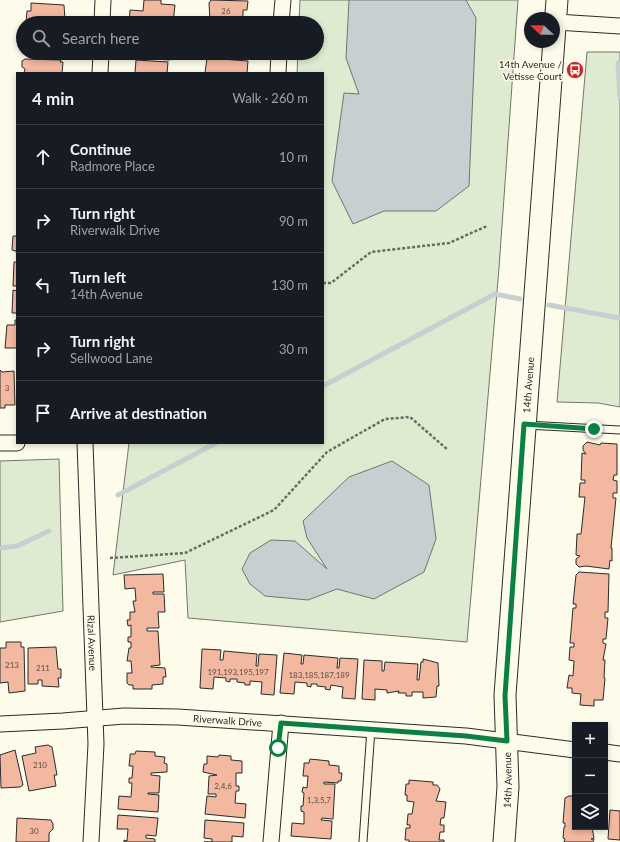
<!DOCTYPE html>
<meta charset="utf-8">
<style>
body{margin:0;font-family:Lato,sans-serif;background:#242831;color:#f1f3f6}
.controls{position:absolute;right:12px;bottom:12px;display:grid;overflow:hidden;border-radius:0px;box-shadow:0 2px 6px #0003}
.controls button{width:36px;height:36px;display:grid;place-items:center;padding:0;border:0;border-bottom:1px solid #363941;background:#171b24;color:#f1f3f6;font:20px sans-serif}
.compass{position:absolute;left:524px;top:12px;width:36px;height:36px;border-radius:50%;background:#171b24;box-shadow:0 2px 6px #0003;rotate:291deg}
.stop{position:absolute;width:12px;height:12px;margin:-9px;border:3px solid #0b8043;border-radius:50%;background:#fff}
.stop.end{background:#0b8043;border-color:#fff;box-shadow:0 1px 4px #0008}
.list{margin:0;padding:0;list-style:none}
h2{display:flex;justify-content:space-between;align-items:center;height:52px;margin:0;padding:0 16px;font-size:17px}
h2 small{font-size:13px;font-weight:400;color:#9ea1a6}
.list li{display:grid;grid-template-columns:26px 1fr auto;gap:12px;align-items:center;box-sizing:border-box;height:64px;padding:0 16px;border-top:1px solid #363941}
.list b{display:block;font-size:15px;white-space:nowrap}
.list p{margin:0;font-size:13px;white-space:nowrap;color:#9ea1a6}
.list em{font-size:13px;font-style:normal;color:#9ea1a6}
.icon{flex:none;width:22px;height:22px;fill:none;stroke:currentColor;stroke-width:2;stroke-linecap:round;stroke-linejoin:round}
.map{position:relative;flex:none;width:620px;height:842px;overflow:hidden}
.search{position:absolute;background:#171b24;box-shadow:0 2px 6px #0003;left:16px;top:16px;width:308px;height:44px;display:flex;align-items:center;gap:10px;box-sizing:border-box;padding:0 14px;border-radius:22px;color:#9ea1a6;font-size:15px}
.panel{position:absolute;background:#171b24;box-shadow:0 2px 6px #0003;left:16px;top:72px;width:308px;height:372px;border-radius:0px}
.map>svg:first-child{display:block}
.green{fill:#deebd1;stroke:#74746e}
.water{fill:#c7d0d0;stroke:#74746e}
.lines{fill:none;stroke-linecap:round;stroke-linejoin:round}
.stream{stroke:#c7d0d0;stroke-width:5}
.building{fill:#f2b8a0;stroke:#2b2b2b}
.service-casing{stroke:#2b2b2b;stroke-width:9}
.minor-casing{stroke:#2b2b2b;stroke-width:17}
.secondary-casing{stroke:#2b2b2b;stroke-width:23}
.path{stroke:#6a6964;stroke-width:2.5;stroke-dasharray:3 2;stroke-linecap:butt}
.service{stroke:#fdfbea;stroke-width:7}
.minor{stroke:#fdfbea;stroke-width:15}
.secondary{stroke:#fdfbea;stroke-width:21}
.route{stroke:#0b8043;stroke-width:5}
.labels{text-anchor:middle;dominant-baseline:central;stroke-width:3;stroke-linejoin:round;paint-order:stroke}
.number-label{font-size:8px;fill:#5d4e48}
.poi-label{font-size:10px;fill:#2b2b2b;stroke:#fdfbea;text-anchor:end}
.street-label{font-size:10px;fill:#2b2b2b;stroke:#fdfbea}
</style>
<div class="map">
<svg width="620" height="842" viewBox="0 0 620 842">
<rect width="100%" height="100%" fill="#fdfbea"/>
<g class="green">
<polygon points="300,0 518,0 499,268 467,642 188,618 185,560 113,575 129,443 323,443 323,73 297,73 298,53 317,53 317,23 299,23"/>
<polygon points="587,52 620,52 620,407 598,403 557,402"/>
<polygon points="59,459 63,611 0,622 0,461"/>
</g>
<g class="water">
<polygon points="349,0 466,0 476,18 469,186 436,211 384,211 353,224 332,181 344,93 359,94 346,58"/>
<polygon points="392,461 429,485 436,539 424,572 374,599 337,589 308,600 265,596 250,584 242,569 250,553 271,540 295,541 327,569 307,538 303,521 349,477"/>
</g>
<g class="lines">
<g class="stream">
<polyline points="618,63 620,97"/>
<polyline points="549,305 620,318"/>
<polyline points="323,386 495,294 520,299"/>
<polyline points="118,495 216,443"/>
<polyline points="0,548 17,546 49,531"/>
</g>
</g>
<g class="building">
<polygon points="144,0 161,0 161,4 175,5 173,23 129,23 130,10 143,11"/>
<polygon points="211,0 248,1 247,10 243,10 243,23 210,21 209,3"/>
<polygon points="31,3 64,5 65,19 58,19 59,23 26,23 27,11 31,11"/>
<polygon points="26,53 63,53 63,56 26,55"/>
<polygon points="137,53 170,53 170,60 137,58"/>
<polygon points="209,53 247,53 247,56"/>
<polygon points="207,58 248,61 247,73 205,73"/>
<polygon points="25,59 61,60 60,62 63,62 62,73 24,73 25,69 22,67 22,61"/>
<polygon points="136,60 168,62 167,73 135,73"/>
<polygon points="13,236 17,236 17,256 16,251 12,250"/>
<polygon points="14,262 17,262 17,286 13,286"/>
<polygon points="13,290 17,291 17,313 12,313"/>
<polygon points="15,320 17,320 17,348 5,348 7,325 15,325"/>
<polygon points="0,370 2,372 14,371 15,405 5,405 5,408 0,408"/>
<polygon points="587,442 600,445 601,443 617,444 617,475 614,475 613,480 617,481 617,493 613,493 613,498 616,498 611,548 612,548 612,561 610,560 609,569 586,566 579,567 576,564 576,559 580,556 576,555 577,534 581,534 585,497 579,497 580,483 585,483 585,480 581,480 582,453 586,454 583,450 583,446"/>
<polygon points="579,572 609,574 608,612 605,612 605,618 608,618 606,639 603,639 603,643 606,644 603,660 605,660 604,678 605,678 603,700 594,700 594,706 580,705 581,694 572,693 572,688 567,688 569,675 573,676 574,661 569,660 570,647 574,647 574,643 570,643 573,608 576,608 576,604 573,604 576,575"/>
<polygon points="163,574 164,592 153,592 153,594 164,594 165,612 158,612 159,628 147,628 147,631 158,631 160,665 151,666 151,667 165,668 166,677 163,677 163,684 152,685 152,689 133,689 133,685 129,685 127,683 127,673 132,673 131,661 127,661 129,648 131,648 131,642 128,642 128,637 131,637 131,625 128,626 127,620 130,620 130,612 135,612 133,601 136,601 135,588 125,589 124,575"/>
<polygon points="6,642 21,642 21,647 24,647 25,691 9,693 8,682 0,683 0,648 6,648"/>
<polygon points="56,647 58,669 61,669 61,678 58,678 59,687 42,686 42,680 38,680 38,684 28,684 28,648"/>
<polygon points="202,649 221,650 220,660 223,660 224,651 257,654 256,666 258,666 259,654 277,655 274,695 261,694 262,682 250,681 250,685 245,685 245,683 237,682 237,679 230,679 230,682 226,681 226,678 214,677 213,689 200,688"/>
<polygon points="284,653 302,655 301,664 303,664 304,655 338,658 337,668 339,668 340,658 358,659 355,699 342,698 343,687 331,685 330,690 325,689 326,687 317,686 317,684 311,684 311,687 307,686 307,683 295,682 294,694 280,693"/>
<polygon points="423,659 438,663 439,686 437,686 436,697 423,698 423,692 412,692 412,696 406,696 406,693 398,693 399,691 387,693 387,690 375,689 375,700 362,699 364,660 382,661 382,671 384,671 385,662 418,664 417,680 419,680 421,662 423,662"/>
<polygon points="48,745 52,747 57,775 54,775 56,786 29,791 22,756 36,753 35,747"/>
<polygon points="15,750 23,785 20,787 1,788 0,755"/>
<polygon points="136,751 155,752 155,756 165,757 164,763 167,764 167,772 151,773 151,775 160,776 159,793 148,793 148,794 159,795 158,812 118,809 119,796 131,797 132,783 129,783 129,778 132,778 133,766 129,766 130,757 130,754 135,754"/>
<polygon points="219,755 231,756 231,760 242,761 242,773 236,773 236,786 239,786 239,791 236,791 235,803 246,804 245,818 205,814 207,796 216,797 216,794 208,794 209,776 217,775 203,772 204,764 207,764 207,756 218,757"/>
<polygon points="310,759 329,761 329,765 339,766 339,773 342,773 341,781 338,781 338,783 324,782 324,784 335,784 333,819 322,818 321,820 332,821 331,839 291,836 292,823 304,824 304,812 301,811 301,806 303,806 304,793 302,792 303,787 307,788 308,776 303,776 304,766 304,763 309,763"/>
<polygon points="409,780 433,782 433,785 437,785 440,789 436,801 446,802 444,818 441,818 440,825 444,825 444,832 440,832 439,840 444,840 444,842 409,842 409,840 405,840 406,828 410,828 410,825 407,825 408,814 412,814 414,802 407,801 407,795 405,795 406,784 409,784"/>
<polygon points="569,796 575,796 575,827 592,827 594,838 591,839 594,839 593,842 564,842 565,839 563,838 564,827 565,827 565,823 563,823 565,798"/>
<polygon points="610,810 620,811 620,840 608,839"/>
<polygon points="118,815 158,818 156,836 146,835 146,838 155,839 155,842 124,842 124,840 127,841 128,829 117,829"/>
<polygon points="17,818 51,820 53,824 53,829 49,833 49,842 16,842"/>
<polygon points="205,820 244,823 243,837 232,836 232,842 204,842 212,842 212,839 204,838"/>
</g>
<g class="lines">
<defs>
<g id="service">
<polyline points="526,425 620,430"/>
<polyline points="363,842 371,729"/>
</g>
<g id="minor">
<polyline points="556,22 620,26"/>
<polyline points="102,23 103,0"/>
<polyline points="281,23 283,0"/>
<polyline points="100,73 101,53"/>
<polyline points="278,73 279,53"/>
<polyline points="0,443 17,443"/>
<path id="s1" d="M 85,443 L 96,744 L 91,842"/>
<path id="s2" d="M 0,724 L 63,721 L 124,716 L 178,717 L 466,736 L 575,750"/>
<polyline points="605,752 620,754"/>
<polyline points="271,842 281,723"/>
</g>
<g id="secondary">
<path id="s3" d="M 504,842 L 508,787 L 505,695 L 557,0"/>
</g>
</defs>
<use href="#service" class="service-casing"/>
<use href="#minor" class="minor-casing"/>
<use href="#secondary" class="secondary-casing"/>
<g class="path">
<polyline points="323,283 331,283 371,252 449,243 487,226"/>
<polyline points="110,558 185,553 274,510 327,452 385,419 410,417 448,450"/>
</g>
<use href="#service" class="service"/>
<use href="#minor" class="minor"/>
<use href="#secondary" class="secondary"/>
</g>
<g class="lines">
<polyline class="route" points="278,748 281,723 466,736 507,741 505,696 524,424 594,429"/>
</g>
<defs>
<symbol id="bus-disc" viewBox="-11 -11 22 22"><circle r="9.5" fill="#c62828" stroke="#fdfbea"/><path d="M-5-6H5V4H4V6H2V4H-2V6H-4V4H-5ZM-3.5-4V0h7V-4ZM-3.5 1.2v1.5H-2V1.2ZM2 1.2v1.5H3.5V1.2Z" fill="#fff"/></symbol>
</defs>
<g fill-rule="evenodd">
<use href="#bus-disc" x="565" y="60" width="20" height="20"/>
</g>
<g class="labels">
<g class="number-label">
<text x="226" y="11">26</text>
<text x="7" y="388">3</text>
<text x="12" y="665">213</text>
<text x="43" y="668">211</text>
<text x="238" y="672">191,193,195,197</text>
<text x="319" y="675">183,185,187,189</text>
<text x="40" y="765">210</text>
<text x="223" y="786">2,4,6</text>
<text x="319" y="800">1,3,5,7</text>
<text x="34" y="831">30</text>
</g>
<g class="poi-label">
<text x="562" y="64">14th Avenue /<tspan x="562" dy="12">Vetisse Court</tspan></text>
</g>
<g class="street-label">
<text stroke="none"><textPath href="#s3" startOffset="458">14th Avenue</textPath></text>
<text stroke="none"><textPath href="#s1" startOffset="200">Rizal Avenue</textPath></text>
<text stroke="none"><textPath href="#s2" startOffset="228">Riverwalk Drive</textPath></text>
<text stroke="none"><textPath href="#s3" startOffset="62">14th Avenue</textPath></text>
</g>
</g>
</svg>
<div class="controls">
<button>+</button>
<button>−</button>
<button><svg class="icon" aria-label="layers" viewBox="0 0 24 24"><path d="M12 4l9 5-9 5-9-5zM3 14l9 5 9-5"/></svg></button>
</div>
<svg class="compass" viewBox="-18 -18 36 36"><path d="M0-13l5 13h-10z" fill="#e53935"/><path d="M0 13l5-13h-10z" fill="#9ea1a6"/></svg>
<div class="stop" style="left:278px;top:748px"></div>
<div class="stop end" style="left:594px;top:429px"></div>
<div class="search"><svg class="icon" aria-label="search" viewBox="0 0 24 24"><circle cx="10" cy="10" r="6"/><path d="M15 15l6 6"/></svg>Search here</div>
<section class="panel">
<h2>4 min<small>Walk · 260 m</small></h2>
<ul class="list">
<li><svg class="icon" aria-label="ahead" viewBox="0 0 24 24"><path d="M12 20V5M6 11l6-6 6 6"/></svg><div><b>Continue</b><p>Radmore Place</p></div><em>10 m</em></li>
<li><svg class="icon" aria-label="right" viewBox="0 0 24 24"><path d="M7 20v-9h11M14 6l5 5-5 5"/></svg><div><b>Turn right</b><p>Riverwalk Drive</p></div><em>90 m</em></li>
<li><svg class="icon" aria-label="left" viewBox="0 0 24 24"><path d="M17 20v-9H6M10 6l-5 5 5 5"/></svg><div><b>Turn left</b><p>14th Avenue</p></div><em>130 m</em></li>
<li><svg class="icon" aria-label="right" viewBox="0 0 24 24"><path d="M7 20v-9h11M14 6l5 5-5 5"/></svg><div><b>Turn right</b><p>Sellwood Lane</p></div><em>30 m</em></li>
<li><svg class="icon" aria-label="arrive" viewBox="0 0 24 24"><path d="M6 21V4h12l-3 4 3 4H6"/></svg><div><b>Arrive at destination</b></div></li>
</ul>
</section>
</div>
